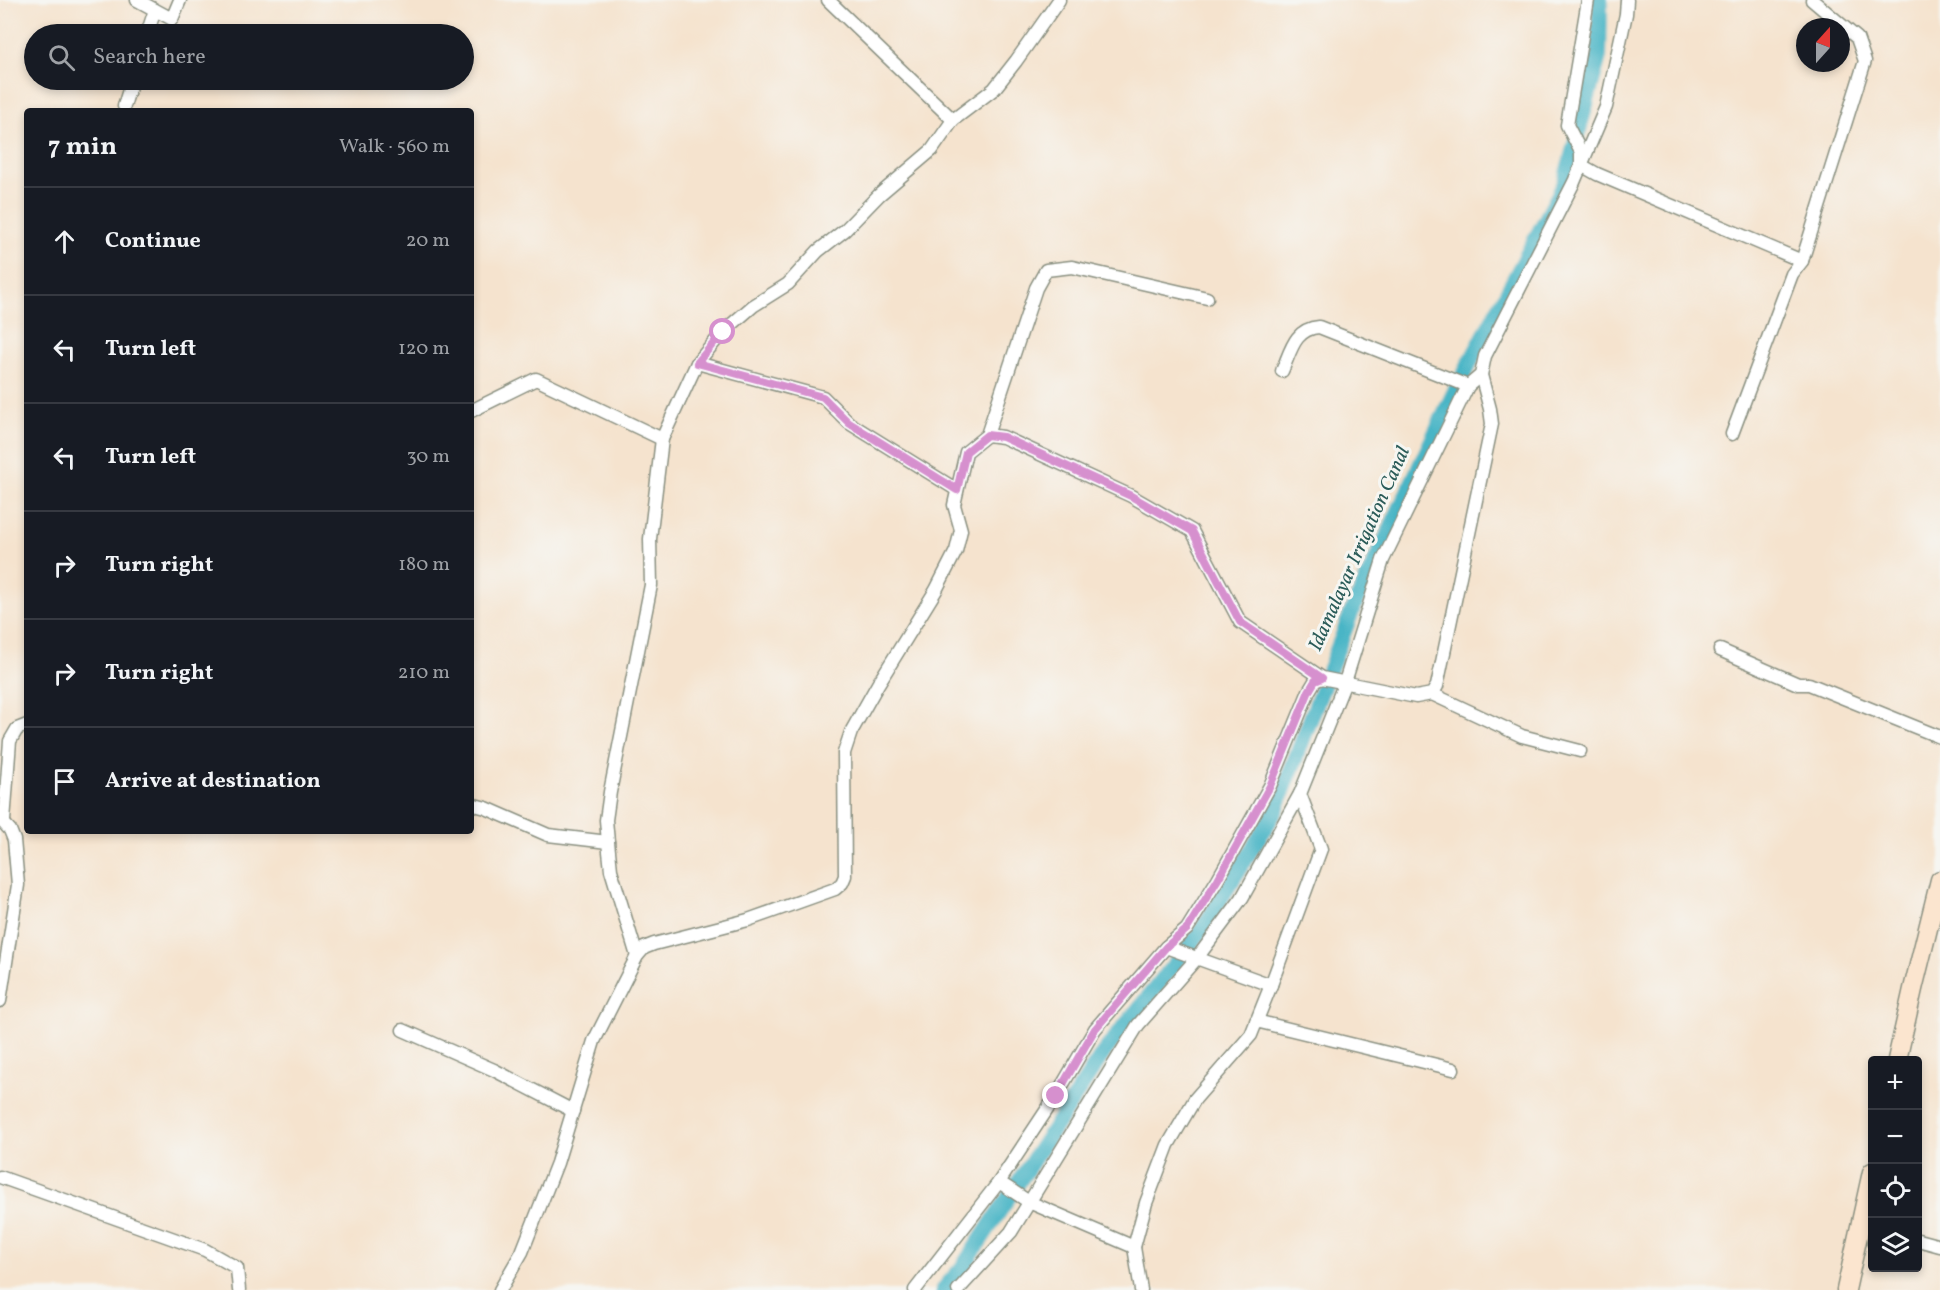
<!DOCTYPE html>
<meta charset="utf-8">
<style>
body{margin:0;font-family:Vollkorn,serif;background:#20242c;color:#f1f3f6}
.controls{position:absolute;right:18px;bottom:18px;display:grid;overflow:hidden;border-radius:6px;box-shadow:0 3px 9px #0003}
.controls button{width:54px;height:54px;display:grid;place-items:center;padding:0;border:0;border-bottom:2px solid #363941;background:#171b24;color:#f1f3f6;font:30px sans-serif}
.compass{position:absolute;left:1796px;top:18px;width:54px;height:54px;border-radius:50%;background:#171b24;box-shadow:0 3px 9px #0003;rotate:21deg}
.stop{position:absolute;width:18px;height:18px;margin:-14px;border:4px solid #d690ce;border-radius:50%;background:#fff}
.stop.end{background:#d690ce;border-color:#fff;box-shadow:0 2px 6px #0008}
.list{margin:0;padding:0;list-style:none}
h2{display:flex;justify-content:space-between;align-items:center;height:78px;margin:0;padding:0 24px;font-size:26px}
h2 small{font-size:20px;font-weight:400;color:#9ea1a6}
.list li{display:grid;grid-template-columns:39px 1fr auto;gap:18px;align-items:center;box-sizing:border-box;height:108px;padding:0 24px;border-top:2px solid #363941}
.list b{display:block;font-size:22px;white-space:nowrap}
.list em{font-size:20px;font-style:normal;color:#9ea1a6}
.icon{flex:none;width:33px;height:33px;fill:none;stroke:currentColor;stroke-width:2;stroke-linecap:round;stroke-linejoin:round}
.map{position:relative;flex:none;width:1940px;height:1290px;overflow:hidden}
.search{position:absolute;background:#171b24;box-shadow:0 3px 9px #0003;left:24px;top:24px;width:450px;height:66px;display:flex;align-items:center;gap:15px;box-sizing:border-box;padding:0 21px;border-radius:33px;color:#9ea1a6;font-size:22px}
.panel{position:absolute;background:#171b24;box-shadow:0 3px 9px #0003;left:24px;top:108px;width:450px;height:726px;border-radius:6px}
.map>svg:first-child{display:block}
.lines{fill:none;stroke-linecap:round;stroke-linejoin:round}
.canal{stroke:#49b5c6;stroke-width:16}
.street-casing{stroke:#8a9081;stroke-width:15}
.secondary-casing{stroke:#8a9081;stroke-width:21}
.street{stroke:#fff;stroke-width:12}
.secondary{stroke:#fbe5cf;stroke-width:18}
.route{stroke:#d690ce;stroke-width:8}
.labels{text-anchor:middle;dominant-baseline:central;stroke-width:6;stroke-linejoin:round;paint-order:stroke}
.water-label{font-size:20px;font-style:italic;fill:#2a5b58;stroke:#f6f6f2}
</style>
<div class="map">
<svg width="1940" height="1290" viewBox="0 0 1940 1290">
<rect width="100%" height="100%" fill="#f6f6f2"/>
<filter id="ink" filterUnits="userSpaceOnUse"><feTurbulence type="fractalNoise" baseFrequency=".0167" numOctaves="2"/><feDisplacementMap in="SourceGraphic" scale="12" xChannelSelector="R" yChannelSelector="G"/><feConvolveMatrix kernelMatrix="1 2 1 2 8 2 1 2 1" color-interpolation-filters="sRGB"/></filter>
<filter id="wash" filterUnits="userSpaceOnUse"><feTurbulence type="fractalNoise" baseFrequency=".008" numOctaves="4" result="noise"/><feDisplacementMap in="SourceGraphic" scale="24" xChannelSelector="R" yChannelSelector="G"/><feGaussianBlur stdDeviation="1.35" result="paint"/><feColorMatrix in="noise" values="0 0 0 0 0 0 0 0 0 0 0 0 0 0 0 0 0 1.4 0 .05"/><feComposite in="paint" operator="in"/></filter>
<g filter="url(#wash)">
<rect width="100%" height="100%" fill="#f5e3ce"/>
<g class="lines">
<polyline class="canal" points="943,1290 962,1268 1104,1052 1198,935 1275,812 1352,611 1454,393 1564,185 1599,56 1600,0"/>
</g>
</g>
<g filter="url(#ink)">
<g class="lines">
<defs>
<g id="street">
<polyline points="137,0 172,19 180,0"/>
<polyline points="828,0 953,120"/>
<polyline points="1588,0 1567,125 1581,152 1581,165 1597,174 1802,261"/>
<polyline points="147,34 155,10"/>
<polyline points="124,106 132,80"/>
<polyline points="697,363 823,397 849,423 957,490"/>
<path d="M 1282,371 C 1291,351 1294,329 1319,327 L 1468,386"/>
<polyline points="471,411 536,379 662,439"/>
<polyline points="1732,434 1792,274 1802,261 1865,61 1857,38 1812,0"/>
<polyline points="987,435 1003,437 1131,496 1192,531 1240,622 1322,678 1416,697 1432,694 1437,686 1492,424 1490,409 1481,375"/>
<polyline points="1720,650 1798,684 1809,684 1940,737"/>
<polyline points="1432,694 1522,736 1580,751"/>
<polyline points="471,804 486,808 548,835 608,842 611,870 637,956"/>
<polyline points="0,819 10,830 14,840 18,885 0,1001"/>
<polyline points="4,821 10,741 17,729 27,725"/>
<polyline points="608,842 606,820 610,792 651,585 650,539 662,439 697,363 723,332 753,306 788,284 818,251 845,230 879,195 932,150 953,120 994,89 1016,61 1059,0"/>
<polyline points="1271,985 1321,849 1300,794"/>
<polyline points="1256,1021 1453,1069"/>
<polyline points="403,1030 494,1070 573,1111"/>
<polyline points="0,1177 205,1250 237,1268 239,1290"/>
<polyline points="999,1182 1029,1202 1134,1247"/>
<polyline points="1918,1240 1940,1246"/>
<polyline points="500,1290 522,1252 557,1163 594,1041 637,956 644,948 654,944 748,920 835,889 842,883 845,876 844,753 851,732 878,684 936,590 956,551 961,530 954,505 966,452 987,435 1036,288 1046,270 1072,267 1207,298"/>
<polyline points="915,1290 999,1182 1056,1096 1095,1029 1166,947 1187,929 1218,879 1270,786 1309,691 1315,681 1322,678"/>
<polyline points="958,1290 1011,1232 1138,1025 1197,958 1242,898 1300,794 1345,682 1383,560 1468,386 1481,375 1485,356 1574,182 1606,107 1626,14 1627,0"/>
<polyline points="1141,1290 1134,1247 1146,1203 1168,1145 1195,1099 1251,1035 1271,985 1166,947"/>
</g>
<g id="secondary">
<polyline points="1897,1060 1913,989 1940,880"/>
<polyline points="1846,1290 1872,1172"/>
</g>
</defs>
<use href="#street" class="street-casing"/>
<use href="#secondary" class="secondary-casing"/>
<use href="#street" class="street"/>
<use href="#secondary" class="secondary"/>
</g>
</g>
<g class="lines" filter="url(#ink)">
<polyline class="route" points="723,332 697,363 823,397 849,423 957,490 966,452 987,435 1003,437 1131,496 1192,531 1240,622 1322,678 1315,681 1309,691 1270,786 1218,879 1187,929 1166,947 1095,1029 1056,1096"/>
</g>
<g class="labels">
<g class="water-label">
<text transform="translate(1360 549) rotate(-66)">Idamalayar Irrigation Canal</text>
</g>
</g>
</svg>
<div class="controls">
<button>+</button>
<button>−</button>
<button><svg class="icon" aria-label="locate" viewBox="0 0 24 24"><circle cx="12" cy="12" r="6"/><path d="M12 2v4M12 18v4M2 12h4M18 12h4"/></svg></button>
<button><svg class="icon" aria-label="layers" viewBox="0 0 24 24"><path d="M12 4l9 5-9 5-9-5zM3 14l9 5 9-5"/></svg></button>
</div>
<svg class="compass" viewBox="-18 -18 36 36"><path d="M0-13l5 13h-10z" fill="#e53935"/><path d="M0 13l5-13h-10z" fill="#9ea1a6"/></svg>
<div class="stop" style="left:723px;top:332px"></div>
<div class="stop end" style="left:1056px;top:1096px"></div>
<div class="search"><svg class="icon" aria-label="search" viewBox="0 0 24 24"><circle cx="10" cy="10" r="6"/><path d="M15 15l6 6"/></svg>Search here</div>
<section class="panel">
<h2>7 min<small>Walk · 560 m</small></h2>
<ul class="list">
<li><svg class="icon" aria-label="ahead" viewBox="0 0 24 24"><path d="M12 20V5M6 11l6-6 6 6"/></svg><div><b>Continue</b></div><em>20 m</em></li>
<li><svg class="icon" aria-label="left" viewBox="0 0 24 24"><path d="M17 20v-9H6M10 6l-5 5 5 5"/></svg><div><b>Turn left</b></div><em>120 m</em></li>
<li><svg class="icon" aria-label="left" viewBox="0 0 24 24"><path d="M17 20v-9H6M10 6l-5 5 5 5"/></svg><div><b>Turn left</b></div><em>30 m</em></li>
<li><svg class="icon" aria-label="right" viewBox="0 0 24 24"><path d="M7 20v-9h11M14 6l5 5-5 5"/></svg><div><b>Turn right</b></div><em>180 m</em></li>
<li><svg class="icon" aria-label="right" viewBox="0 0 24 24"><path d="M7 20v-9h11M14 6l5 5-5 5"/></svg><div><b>Turn right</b></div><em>210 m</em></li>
<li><svg class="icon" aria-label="arrive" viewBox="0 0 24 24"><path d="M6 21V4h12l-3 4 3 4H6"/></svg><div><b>Arrive at destination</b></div></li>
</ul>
</section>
</div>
